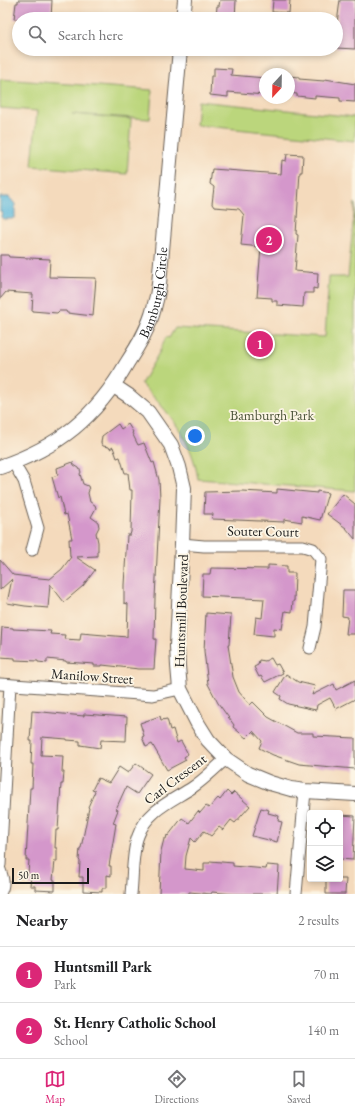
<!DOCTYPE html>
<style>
body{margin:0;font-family:"EB Garamond",serif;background:#f6f6f6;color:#202124}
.controls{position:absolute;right:12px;bottom:12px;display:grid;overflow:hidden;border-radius:4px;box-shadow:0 2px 6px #0003}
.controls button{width:36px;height:36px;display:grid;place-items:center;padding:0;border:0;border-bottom:1px solid #e0e0e0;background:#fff;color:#202124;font:20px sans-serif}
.compass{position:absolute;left:259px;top:68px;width:36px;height:36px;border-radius:50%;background:#fff;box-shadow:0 2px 6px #0003;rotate:202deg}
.scale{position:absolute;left:12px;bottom:10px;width:77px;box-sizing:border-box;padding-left:4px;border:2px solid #1c1c1c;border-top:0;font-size:11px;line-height:14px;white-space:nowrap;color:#1c1c1c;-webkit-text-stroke:3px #fcf5e5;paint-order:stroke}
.you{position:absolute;left:195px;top:436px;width:14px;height:14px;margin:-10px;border:3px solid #fff;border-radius:50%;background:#1a73e8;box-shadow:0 0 0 6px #1a73e833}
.badge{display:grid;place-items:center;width:26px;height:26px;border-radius:50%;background:#db2777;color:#fff;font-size:13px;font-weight:700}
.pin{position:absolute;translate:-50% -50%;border:2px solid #fff;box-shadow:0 1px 4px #0006}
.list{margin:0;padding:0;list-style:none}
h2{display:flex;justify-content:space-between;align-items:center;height:52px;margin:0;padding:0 16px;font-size:17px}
h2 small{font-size:13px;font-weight:400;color:#757577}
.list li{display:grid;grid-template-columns:26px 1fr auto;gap:12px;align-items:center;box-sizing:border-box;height:56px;padding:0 16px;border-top:1px solid #e0e0e0}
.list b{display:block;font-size:15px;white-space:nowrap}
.list p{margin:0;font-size:13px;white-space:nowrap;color:#757577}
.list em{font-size:13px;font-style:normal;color:#757577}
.icon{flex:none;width:22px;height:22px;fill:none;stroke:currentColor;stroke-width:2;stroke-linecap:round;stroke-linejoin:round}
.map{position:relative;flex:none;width:355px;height:894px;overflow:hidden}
.search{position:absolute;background:#fff;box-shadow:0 2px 6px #0003;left:12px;right:12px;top:12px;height:44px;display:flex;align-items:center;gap:10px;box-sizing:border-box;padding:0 14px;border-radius:22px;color:#757577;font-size:15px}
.sheet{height:164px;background:#fff}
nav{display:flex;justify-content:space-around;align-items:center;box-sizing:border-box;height:56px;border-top:1px solid #e0e0e0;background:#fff;font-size:11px;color:#757577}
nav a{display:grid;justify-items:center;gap:2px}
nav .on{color:#db2777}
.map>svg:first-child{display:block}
.green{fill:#bbd67c;stroke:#6c794c}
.water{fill:#5eb9dc;stroke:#3d6a7c}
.building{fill:#d497cb}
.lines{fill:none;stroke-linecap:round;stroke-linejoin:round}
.minor-casing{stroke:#685e54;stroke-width:13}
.tertiary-casing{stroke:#685e54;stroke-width:16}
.minor{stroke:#fff;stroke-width:11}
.tertiary{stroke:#fff;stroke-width:14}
.labels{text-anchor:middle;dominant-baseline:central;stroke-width:3.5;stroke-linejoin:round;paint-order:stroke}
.street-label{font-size:14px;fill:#1c1c1c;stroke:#fcf5e5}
.park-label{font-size:14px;fill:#4c5439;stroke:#fcf5e5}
</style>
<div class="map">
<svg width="355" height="894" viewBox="0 0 355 894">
<rect width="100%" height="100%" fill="#fcf5e5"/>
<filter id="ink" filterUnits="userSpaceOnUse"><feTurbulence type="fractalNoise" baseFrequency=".025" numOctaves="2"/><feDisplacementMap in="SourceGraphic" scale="8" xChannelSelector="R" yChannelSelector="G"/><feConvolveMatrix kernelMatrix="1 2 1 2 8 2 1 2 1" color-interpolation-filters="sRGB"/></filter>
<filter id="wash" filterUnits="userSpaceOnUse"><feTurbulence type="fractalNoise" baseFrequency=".012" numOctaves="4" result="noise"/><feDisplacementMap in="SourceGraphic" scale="16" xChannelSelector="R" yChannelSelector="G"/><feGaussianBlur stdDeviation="0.9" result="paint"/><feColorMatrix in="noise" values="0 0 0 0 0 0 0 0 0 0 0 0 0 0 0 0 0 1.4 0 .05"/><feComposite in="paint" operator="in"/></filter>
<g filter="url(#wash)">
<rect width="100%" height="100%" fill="#f4dabc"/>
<g class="green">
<polygon points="0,79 152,90 150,119 72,114 131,119 127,174 32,166 37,111 0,108"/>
<polygon points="198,101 355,117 355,141 196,125"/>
<path d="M 355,203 L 355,491 L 198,479 C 192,439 169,412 141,384 L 160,351 L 166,337 L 169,338 L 175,328 L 325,337 L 329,277 L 348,277 Z"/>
</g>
<polygon class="water" points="0,197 9,197 15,204 15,217 12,219 3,219 1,217 2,213 0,211"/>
<g id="blocks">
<g class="building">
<polygon points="18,0 52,0 51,19 14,19 16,3 18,3"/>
<polygon points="220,0 236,0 235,19 216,19 217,6 219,6"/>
<polygon points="273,0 290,0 289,13 272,12"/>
<polygon points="340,0 355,0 355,49 336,48 336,31"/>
<polygon points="214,68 232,69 231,75 265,78 265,95 228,92 228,97 210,95 211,76 214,76"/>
<polygon points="289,76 299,77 299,79 324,81 325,79 355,84 355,102 340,101 340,98 315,96 315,98 297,96 297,94 289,93"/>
<polygon points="287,154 303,155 302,172 300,172 296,234 298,235 295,271 318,273 317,289 313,288 313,293 304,293 303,307 277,305 277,301 272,301 272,298 257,297 261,247 241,245 244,215 239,209 214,207 212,204 214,187 210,184 212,169 281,174 282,160 286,161"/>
<polygon points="0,255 8,255 9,257 50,259 49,277 96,278 93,316 67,313 66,311 59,311 57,313 32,311 33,294 6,292 0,299"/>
<polygon points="118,424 121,429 128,424 133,432 132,433 138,445 144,443 152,463 154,462 159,480 160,498 155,598 154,639 156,639 154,669 139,669 102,665 102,666 94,666 94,664 66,662 66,661 47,659 47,663 38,662 38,661 15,660 15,658 0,657 2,627 13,628 13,629 51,631 50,634 65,635 64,639 80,640 81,633 127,637 128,604 124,603 124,585 127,535 130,535 131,532 132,490 130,490 128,473 125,473 120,457 117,458 113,447 110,449 109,447 103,446 101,443 102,436"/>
<polygon points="73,462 74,465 79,468 81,472 80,474 83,484 88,486 89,490 88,493 90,502 95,505 96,508 91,517 98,522 99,527 96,533 98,542 98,551 97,551 97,556 76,557 95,570 83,586 64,602 50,584 48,608 25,606 7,603 12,579 0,590 0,560 13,575 29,577 50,579 62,569 71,557 70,557 69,539 72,539 67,514 64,515 60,497 58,498 52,477 58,475 57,468"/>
<polygon points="277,489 317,493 317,491 328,493 320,520 302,516 302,522 284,519 284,522 212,519 213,514 204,514 205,492 242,491 277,493"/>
<polygon points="343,494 355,504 355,539 346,528 327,514"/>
<polygon points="268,565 287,566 287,573 295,573 294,601 293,601 292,612 285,611 282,629 274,628 274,636 254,634 256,617 262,618 264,599 202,596 203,574 210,574 211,568 268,569"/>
<polygon points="343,590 355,590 355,634 346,634 348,617 342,616"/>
<polygon points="206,613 231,615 229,645 228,645 233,677 239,692 250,705 253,702 268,717 297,733 313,733 313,736 355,738 355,769 299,764 273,755 259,748 262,741 253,731 246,738 233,727 234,725 218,703 208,684 204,651"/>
<polygon points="271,658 275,665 278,664 283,673 265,682 261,676 259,677 254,667 258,665 259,660 265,661"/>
<polygon points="286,674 298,682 315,686 312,695 334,684 336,690 355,680 355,699 336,709 330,698 317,705 316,710 288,704 280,699 281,696 275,692"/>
<polygon points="32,711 84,716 84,714 127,717 126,741 101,740 100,748 80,745 80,741 67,740 67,739 42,737 41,755 63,756 62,772 64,772 63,784 61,784 58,830 56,830 55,848 57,848 57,861 55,861 53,880 55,880 55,891 35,890 35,886 30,886 31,875 28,874 29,860 26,860 30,788 32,788 33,764 31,764 32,741 30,741"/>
<polygon points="160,716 161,720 167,719 170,730 173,729 177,743 181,741 188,754 184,757 186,760 167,770 152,744 146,747 142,737 144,736 140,723"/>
<polygon points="136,763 151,774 137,794 126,787 116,809 118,810 113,823 116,824 109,866 111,866 111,876 107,875 107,888 102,888 102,892 83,891 83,877 79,877 80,861 79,860 80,848 81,848 89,808 88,807 95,791 92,790 98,778 109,783 119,767 128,773"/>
<polygon points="227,791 231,795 234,792 250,806 235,823 231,820 223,830 219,827 211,836 204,831 195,842 191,838 186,856 185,869 204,871 204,863 210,863 210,861 233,863 233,866 266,869 267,865 279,866 277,894 233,894 212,892 211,894 189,892 189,894 159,894 161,851 164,839 166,839 167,835 168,836 182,818 189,823 198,811 200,813 206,806 209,808 218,798 220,800"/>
<polygon points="261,808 269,810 268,813 279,816 278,821 282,822 277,842 252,836"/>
<polygon points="340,815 355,816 353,860 340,859"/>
<polygon points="326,879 346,879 345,894 326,894"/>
</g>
</g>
</g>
<g filter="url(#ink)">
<use href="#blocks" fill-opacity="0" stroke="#685e54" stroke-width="1"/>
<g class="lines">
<defs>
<g id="minor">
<polyline points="13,462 24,481 38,528 32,550"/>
<polyline points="182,544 204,546 303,546 313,549 321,559 315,627 310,648"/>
<polyline points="0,684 153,695 180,689"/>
<polyline points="0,865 10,685"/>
<path d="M 0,870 C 3,878 5,885 0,893"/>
<path d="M 131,894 C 133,877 132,851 138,836 C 147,810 172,801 193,787 C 205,779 215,768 226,759"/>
<polyline points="296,894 305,791"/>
</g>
<g id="tertiary">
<polyline points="183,19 185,0"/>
<polyline points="114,386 129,396 148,412 171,445 179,467 184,488 182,544 177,646 178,666 180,689 198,724 208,740 226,759 248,774 270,783 291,789 305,791 355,794"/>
<path id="s1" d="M 0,467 C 59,447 96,417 127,363 C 138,346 149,328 154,308 C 156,301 158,292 159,284 L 180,49"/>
</g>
</defs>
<use href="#minor" class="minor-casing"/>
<use href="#tertiary" class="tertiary-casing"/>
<use href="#minor" class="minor"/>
<use href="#tertiary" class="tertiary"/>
</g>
</g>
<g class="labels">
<g class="street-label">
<text stroke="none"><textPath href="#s1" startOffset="245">Bamburgh Circle</textPath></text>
<text transform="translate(263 531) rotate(1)">Souter Court</text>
<text transform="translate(181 611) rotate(-88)">Huntsmill Boulevard</text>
<text transform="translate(92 676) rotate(4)">Manilow Street</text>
<text transform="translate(175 779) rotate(-37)">Carl Crescent</text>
</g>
<g class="park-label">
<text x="272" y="415">Bamburgh Park</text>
</g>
</g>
</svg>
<div class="controls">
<button><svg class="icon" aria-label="locate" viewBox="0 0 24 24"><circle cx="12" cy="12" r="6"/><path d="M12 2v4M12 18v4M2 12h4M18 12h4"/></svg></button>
<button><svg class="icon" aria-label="layers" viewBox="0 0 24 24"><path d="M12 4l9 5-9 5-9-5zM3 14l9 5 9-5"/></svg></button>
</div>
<svg class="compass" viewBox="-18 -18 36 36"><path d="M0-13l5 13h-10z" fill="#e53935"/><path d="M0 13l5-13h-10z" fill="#757577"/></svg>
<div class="scale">50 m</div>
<div class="you"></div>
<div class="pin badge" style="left:260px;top:344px">1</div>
<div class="pin badge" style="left:269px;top:240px">2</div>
<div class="search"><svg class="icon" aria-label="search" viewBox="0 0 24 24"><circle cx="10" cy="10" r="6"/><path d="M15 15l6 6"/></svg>Search here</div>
</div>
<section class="sheet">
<h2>Nearby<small>2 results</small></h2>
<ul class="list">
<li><span class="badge">1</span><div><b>Huntsmill Park</b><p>Park</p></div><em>70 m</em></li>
<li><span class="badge">2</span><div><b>St. Henry Catholic School</b><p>School</p></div><em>140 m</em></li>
</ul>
</section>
<nav>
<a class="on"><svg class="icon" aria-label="map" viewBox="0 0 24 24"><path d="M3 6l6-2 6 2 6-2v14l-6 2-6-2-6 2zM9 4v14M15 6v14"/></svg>Map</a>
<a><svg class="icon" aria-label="directions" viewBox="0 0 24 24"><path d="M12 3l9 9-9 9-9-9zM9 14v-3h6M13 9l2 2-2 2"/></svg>Directions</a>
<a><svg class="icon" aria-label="saved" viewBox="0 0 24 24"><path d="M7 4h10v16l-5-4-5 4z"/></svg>Saved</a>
</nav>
